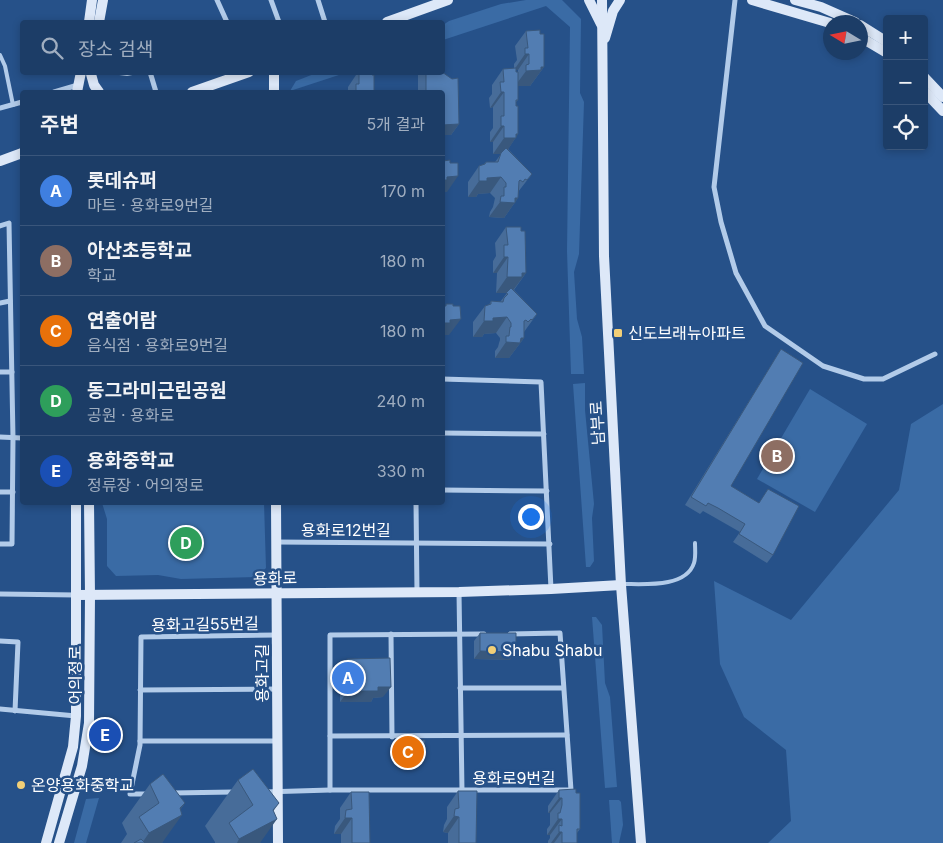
<!DOCTYPE html>
<html lang="ko">
<meta charset="utf-8">
<style>
body{margin:0;font-family:Inter,"Noto Sans KR",sans-serif;background:#25446d;color:#f1f3f6}
.controls{position:absolute;right:15px;top:15px;display:grid;overflow:hidden;border-radius:5px;box-shadow:0 2px 8px #0003}
.controls button{width:45px;height:45px;display:grid;place-items:center;padding:0;border:0;border-bottom:1px solid #3a567b;background:#1c3d67;color:#f1f3f6;font:25px sans-serif}
.compass{position:absolute;left:823px;top:15px;width:45px;height:45px;border-radius:50%;background:#1c3d67;box-shadow:0 2px 8px #0003;rotate:280deg}
.you{position:absolute;left:530px;top:516px;width:18px;height:18px;margin:-12px;border:4px solid #fff;border-radius:50%;background:#1a73e8;box-shadow:0 0 0 8px #1a73e833}
.badge{display:grid;place-items:center;width:32px;height:32px;border-radius:50%;background:#bca0f2;color:#fff;font-size:16px;font-weight:700}
.pin{position:absolute;translate:-50% -50%;border:2px solid #fff;box-shadow:0 1px 5px #0006}
.list{margin:0;padding:0;list-style:none}
h2{display:flex;justify-content:space-between;align-items:center;height:65px;margin:0;padding:0 20px;font-size:21px}
h2 small{font-size:16px;font-weight:400;color:#a0aec0}
.list li{display:grid;grid-template-columns:32px 1fr auto;gap:15px;align-items:center;box-sizing:border-box;height:70px;padding:0 20px;border-top:1px solid #3a567b}
.list b{display:block;font-size:19px;white-space:nowrap}
.list p{margin:0;font-size:16px;white-space:nowrap;color:#a0aec0}
.list em{font-size:16px;font-style:normal;color:#a0aec0}
.icon{flex:none;width:28px;height:28px;fill:none;stroke:currentColor;stroke-width:2;stroke-linecap:round;stroke-linejoin:round}
.map{position:relative;flex:none;width:943px;height:843px;overflow:hidden}
.search{position:absolute;background:#1c3d67;box-shadow:0 2px 8px #0003;left:20px;top:20px;width:425px;height:55px;display:flex;align-items:center;gap:12px;box-sizing:border-box;padding:0 18px;border-radius:5px;color:#a0aec0;font-size:19px}
.panel{position:absolute;background:#1c3d67;box-shadow:0 2px 8px #0003;left:20px;top:90px;width:425px;height:415px;border-radius:5px}
.map>svg:first-child{display:block}
.green{fill:#3a6ba5}
.lines{fill:none;stroke-linecap:round;stroke-linejoin:round}
.lane{stroke:#b2cbe9;stroke-width:4}
.street{stroke:#b2cbe9;stroke-width:5}
.secondary{stroke:#dde8f8;stroke-width:10}
.wall{fill:#476c99;fill-rule:evenodd}
.shaded-wall{fill:#39587d}
.building{fill:#527db2;stroke:#39587d}
.poi-dot{fill:#f2cf77;stroke:#265189;stroke-width:2}
.labels{text-anchor:middle;dominant-baseline:central;stroke-width:5;stroke-linejoin:round;paint-order:stroke}
.poi-label{font-size:16px;fill:#fff;stroke:#265189;text-anchor:start}
.street-label{font-size:16px;fill:#fff;stroke:#265189}
</style>
<div class="map">
<svg width="943" height="843" viewBox="0 0 943 843">
<rect width="100%" height="100%" fill="#265189"/>
<g class="green">
<polygon points="526,0 562,0 581,19 580,93 584,102 579,254 574,272 577,319 582,337 584,374 571,374 567,251 570,27 546,6 443,40 443,25 449,21 501,4"/>
<polygon points="319,72 345,73 290,91 296,81"/>
<polygon points="585,383 585,410 594,504 592,518 594,561 590,567 586,567 573,384"/>
<polygon points="810,389 867,424 815,512 757,479"/>
<polygon points="943,404 943,843 768,843 791,821 786,750 744,717 720,664 714,581 791,620 899,490 911,424"/>
<polygon points="102,503 264,503 266,568 256,577 181,579 158,575 116,576 107,566 107,519"/>
<polygon points="592,617 596,617 602,625 605,683 610,697 617,787 605,788"/>
<polygon points="99,798 86,843 74,843 86,799"/>
<polygon points="609,800 619,800 621,802 623,825 619,843 612,843"/>
</g>
<g class="lines">
<g class="lane">
<polyline points="0,55 5,66 13,105"/>
<polyline points="112,72 127,74 137,72"/>
<path d="M 623,584 C 644,584 686,588 694,563 C 696,557 695,549 695,543"/>
</g>
<g class="street">
<polyline points="217,0 227,22"/>
<polyline points="271,0 279,22"/>
<polyline points="318,0 325,22"/>
<polyline points="735,0 714,187 721,222 736,273 765,326 823,366 864,379 883,379 935,354"/>
<polyline points="150,72 156,92"/>
<polyline points="54,92 78,85"/>
<polyline points="0,108 22,102"/>
<polyline points="0,226 9,223 13,438 12,544 0,544"/>
<polyline points="0,303 10,301"/>
<polyline points="0,372 12,372"/>
<polyline points="442,379 541,382 551,589"/>
<polyline points="442,433 544,434"/>
<polyline points="0,437 22,438"/>
<polyline points="442,490 547,491"/>
<polyline points="0,492 13,492"/>
<polyline points="416,502 417,592"/>
<polyline points="276,542 550,544"/>
<polyline points="459,592 462,791"/>
<polyline points="0,594 77,595"/>
<polyline points="391,634 392,737"/>
<polyline points="0,641 18,642 15,711"/>
<polyline points="460,688 563,688"/>
<polyline points="140,690 277,689"/>
<polyline points="0,709 76,716"/>
<polyline points="330,736 567,735"/>
<polyline points="140,741 277,741"/>
<polyline points="330,790 330,635 484,634"/>
<polyline points="264,792 330,790 571,790 560,633 510,634"/>
<polyline points="172,793 233,792"/>
<polyline points="148,794 130,794 140,745 141,637 277,635"/>
</g>
<g class="secondary">
<polyline points="589,0 601,24"/>
<polyline points="602,0 604,256 621,585 641,843"/>
<polyline points="752,0 830,23"/>
<polyline points="795,0 821,7 855,22"/>
<polyline points="89,22 92,0"/>
<polyline points="99,22 103,0"/>
<polyline points="387,22 448,0"/>
<polyline points="860,25 887,42"/>
<polyline points="860,37 887,53"/>
<polyline points="605,38 613,11 620,0"/>
<polyline points="91,74 94,85 99,92"/>
<polyline points="924,77 943,97"/>
<polyline points="924,91 943,111"/>
<polyline points="77,92 81,72"/>
<polyline points="192,92 249,72"/>
<polyline points="274,92 274,72"/>
<polyline points="0,161 22,153"/>
<polyline points="276,502 278,843"/>
<polyline points="77,595 459,592 551,589 621,585"/>
<polyline points="46,843 73,747 76,716 76,502"/>
<polyline points="59,843 82,766 89,723 90,595 89,502"/>
</g>
</g>
<g class="wall">
<path d="M 526,31 L 540,34 L 544,67 L 530,86 L 518,86 L 518,100 L 516,102 L 518,134 L 508,149 L 532,174 L 518,192 L 518,198 L 504,218 L 489,217 L 490,212 L 493,207 L 495,198 L 490,193 L 478,194 L 476,197 L 468,197 L 468,182 L 479,166 L 483,165 L 486,162 L 495,162 L 501,154 L 493,154 L 493,142 L 490,142 L 490,132 L 493,128 L 493,107 L 490,108 L 489,98 L 492,94 L 492,85 L 503,69 L 514,69 L 514,64 L 517,60 L 515,46 ZM 516,70 L 518,70 L 518,76 L 516,72 Z"/>
<polygon points="358,72 372,72 374,92 348,92 348,87"/>
<polygon points="419,72 442,72 459,124 451,135 442,135 442,92 418,92 418,74"/>
<polygon points="506,227 526,273 514,290 537,314 524,332 524,338 509,358 495,358 495,351 498,347 499,343 500,340 500,338 496,333 484,334 482,337 473,337 473,322 485,306 489,305 491,301 500,302 507,293 496,293 497,273 493,273 493,261 496,256 495,243"/>
<polygon points="781,349 731,486 773,555 767,563 733,542 740,532 712,516 703,511 700,514 685,505"/>
<polygon points="480,633 510,660 474,659 474,641"/>
<polygon points="347,659 383,697 373,698 371,702 340,702 340,670"/>
<polygon points="394,740 422,761 392,760 392,743"/>
<polygon points="238,780 273,812 260,843 215,843 215,842 205,826"/>
<polygon points="150,784 185,803 180,810 162,843 121,843 127,834 122,823"/>
<polygon points="559,790 580,829 577,833 577,843 548,843 548,841 550,838 550,835 547,835 547,829 550,825 550,813 548,813 548,806"/>
<polygon points="458,791 476,843 448,843 448,833 443,832 444,825 447,819 447,807"/>
<polygon points="351,792 370,843 341,843 341,834 334,834 335,826 340,819 340,808"/>
</g>
<g class="shaded-wall">
<polygon points="525,54 529,54 518,70 514,70"/>
<polygon points="541,67 544,67 530,86 515,86 526,71"/>
<polygon points="501,92 504,92 493,107 490,108"/>
<polygon points="459,124 451,135 442,135 442,125"/>
<polygon points="501,126 504,126 493,142 490,142"/>
<polygon points="516,134 518,134 505,154 493,154 504,138"/>
<polygon points="458,176 447,192 442,192 442,180 447,177"/>
<polygon points="501,177 490,193 478,194 476,197 468,197 479,181 487,178"/>
<polygon points="515,198 518,198 504,218 489,217 500,202"/>
<polygon points="504,257 508,257 497,273 493,273"/>
<polygon points="522,273 526,273 511,293 496,293 507,277"/>
<polygon points="507,317 496,333 484,334 482,337 473,337 484,321 493,318"/>
<polygon points="461,319 449,335 442,335 442,323 450,320"/>
<polygon points="521,338 524,338 509,358 495,358 506,342"/>
<polygon points="480,651 516,652 510,660 474,659"/>
<polygon points="378,687 391,687 383,697 373,698 371,702 340,702 348,691"/>
<polygon points="394,757 424,758 422,761 392,760"/>
<polygon points="559,798 562,798 550,813 548,813"/>
<polygon points="185,803 174,819 182,815 162,843 142,843 149,833"/>
<polygon points="279,803 263,826 277,819 260,843 237,843 239,839 273,810"/>
<polygon points="454,816 459,817 448,833 443,832"/>
<polygon points="345,818 352,818 341,834 334,834"/>
<polygon points="558,819 562,819 550,835 547,835"/>
<polygon points="559,832 562,832 554,843 551,843"/>
</g>
<g class="building">
<polygon points="540,30 540,34 544,34 544,67 541,67 541,70 526,71 526,65 529,64 529,54 525,54 525,48 528,48 526,31"/>
<polygon points="516,68 516,72 518,72 518,100 516,100 516,106 518,106 518,134 516,134 516,138 504,138 504,126 501,126 501,116 504,116 504,92 501,92 500,82 504,82 503,69"/>
<polygon points="359,72 372,72 372,75 374,75 374,92 356,92 356,84 359,84"/>
<polygon points="426,72 442,72 452,79 458,78 459,124 442,125 442,92 426,92"/>
<polygon points="506,148 532,174 527,180 525,179 523,182 520,180 519,181 518,198 515,198 515,203 500,202 501,196 504,196 504,187 506,187 506,183 501,177 487,178 487,181 479,181 479,166 485,164 486,162 498,162 501,153"/>
<polygon points="450,160 450,163 458,163 458,176 447,177 447,180 442,180 443,161"/>
<polygon points="506,227 521,227 521,231 525,231 526,273 522,273 522,277 507,277 508,257 504,257 504,245 508,245"/>
<polygon points="511,288 537,314 532,320 531,319 528,322 526,320 524,321 524,338 521,338 520,343 506,342 506,336 509,336 510,327 511,327 511,323 507,317 493,318 493,321 484,321 485,306 491,304 491,301 503,302 504,298 508,294 506,293"/>
<polygon points="446,304 453,304 453,306 460,306 461,319 450,320 450,323 442,323 442,306 446,306"/>
<polygon points="781,349 803,363 731,486 759,503 768,489 799,506 773,555 739,534 745,524 718,508 708,503 706,506 691,497"/>
<polygon points="480,633 516,633 516,652 480,651"/>
<polygon points="390,658 391,687 378,687 378,691 348,691 347,659"/>
<polygon points="394,740 425,740 424,758 394,757"/>
<polygon points="253,769 279,803 273,810 277,819 239,839 229,823 253,805 238,780"/>
<polygon points="163,774 185,803 180,808 182,815 149,833 139,817 159,803 150,784"/>
<polygon points="576,789 576,793 580,793 580,829 577,829 577,843 562,843 562,832 559,832 559,825 562,826 562,819 558,819 558,813 560,813 562,805 562,798 559,798 559,790"/>
<polygon points="458,791 477,791 476,843 459,843 459,817 454,816 455,809 459,808"/>
<polygon points="351,792 369,792 370,843 352,843 352,818 345,818 346,810 352,809"/>
<polygon points="141,839 145,843 134,843"/>
</g>
<g class="poi-dot">
<rect x="613" y="328" width="10" height="10" rx="2.5"/>
<circle cx="492" cy="650" r="5"/>
<circle cx="21" cy="785" r="5"/>
</g>
<g class="labels">
<g class="poi-label">
<text x="628" y="333">신도브래뉴아파트</text>
<text x="502" y="650">Shabu Shabu</text>
<text x="31" y="785">온양용화중학교</text>
</g>
<g class="street-label">
<text transform="translate(597 423) rotate(-93)">남부로</text>
<text x="346" y="530">용화로12번길</text>
<text transform="translate(275 578) rotate(-1)">용화로</text>
<text transform="translate(205 624) rotate(-1)">용화고길55번길</text>
<text transform="translate(262 673) rotate(-90)">용화고길</text>
<text transform="translate(75 675) rotate(-90)">어의정로</text>
<text x="514" y="778">용화로9번길</text>
</g>
</g>
</svg>
<div class="controls">
<button>+</button>
<button>−</button>
<button><svg class="icon" aria-label="locate" viewBox="0 0 24 24"><circle cx="12" cy="12" r="6"/><path d="M12 2v4M12 18v4M2 12h4M18 12h4"/></svg></button>
</div>
<svg class="compass" viewBox="-18 -18 36 36"><path d="M0-13l5 13h-10z" fill="#e53935"/><path d="M0 13l5-13h-10z" fill="#a0aec0"/></svg>
<div class="you"></div>
<div class="pin badge" style="left:348px;top:678px;background:#3f7fe0">A</div>
<div class="pin badge" style="left:777px;top:456px;background:#8d6e63">B</div>
<div class="pin badge" style="left:408px;top:752px;background:#e8710a">C</div>
<div class="pin badge" style="left:186px;top:543px;background:#2e9e5b">D</div>
<div class="pin badge" style="left:105px;top:735px;background:#1a4fb4">E</div>
<div class="search"><svg class="icon" aria-label="search" viewBox="0 0 24 24"><circle cx="10" cy="10" r="6"/><path d="M15 15l6 6"/></svg>장소 검색</div>
<section class="panel">
<h2>주변<small>5개 결과</small></h2>
<ul class="list">
<li><span class="badge" style="background:#3f7fe0">A</span><div><b>롯데슈퍼</b><p>마트 · 용화로9번길</p></div><em>170 m</em></li>
<li><span class="badge" style="background:#8d6e63">B</span><div><b>아산초등학교</b><p>학교</p></div><em>180 m</em></li>
<li><span class="badge" style="background:#e8710a">C</span><div><b>연출어람</b><p>음식점 · 용화로9번길</p></div><em>180 m</em></li>
<li><span class="badge" style="background:#2e9e5b">D</span><div><b>동그라미근린공원</b><p>공원 · 용화로</p></div><em>240 m</em></li>
<li><span class="badge" style="background:#1a4fb4">E</span><div><b>용화중학교</b><p>정류장 · 어의정로</p></div><em>330 m</em></li>
</ul>
</section>
</div>
